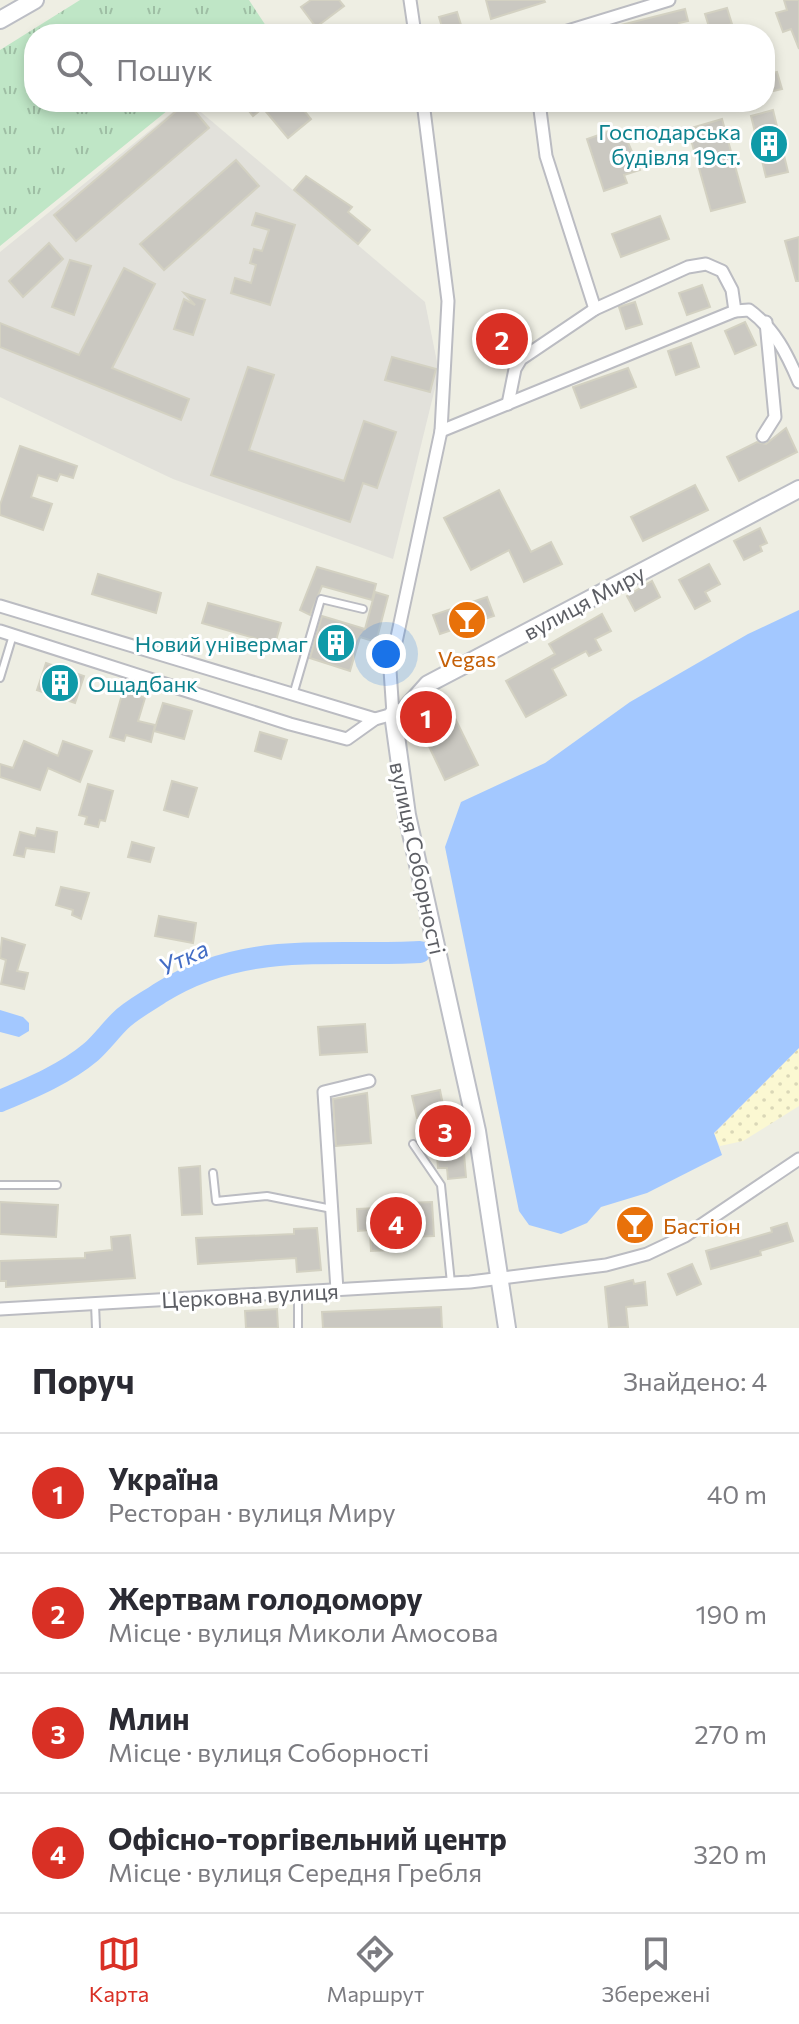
<!DOCTYPE html>
<html lang="uk">
<meta charset="utf-8">
<style>
body{margin:0;font-family:Commissioner,sans-serif;background:#f2f2f3;color:#2b2b33}
.you{position:absolute;left:386px;top:654px;width:28px;height:28px;margin:-20px;border:6px solid #fff;border-radius:50%;background:#1a73e8;box-shadow:0 0 0 12px #1a73e833}
.badge{display:grid;place-items:center;width:52px;height:52px;border-radius:50%;background:#d93025;color:#fff;font-size:26px;font-weight:700}
.pin{position:absolute;translate:-50% -50%;border:4px solid #fff;box-shadow:0 2px 8px #0006}
.list{margin:0;padding:0;list-style:none}
h2{display:flex;justify-content:space-between;align-items:center;height:104px;margin:0;padding:0 32px;font-size:34px}
h2 small{font-size:26px;font-weight:400;color:#7c7c81}
.list li{display:grid;grid-template-columns:52px 1fr auto;gap:24px;align-items:center;box-sizing:border-box;height:120px;padding:0 32px;border-top:2px solid #e1e1e2}
.list b{display:block;font-size:30px;white-space:nowrap}
.list p{margin:0;font-size:26px;white-space:nowrap;color:#7c7c81}
.list em{font-size:26px;font-style:normal;color:#7c7c81}
.icon{flex:none;width:44px;height:44px;fill:none;stroke:currentColor;stroke-width:2;stroke-linecap:round;stroke-linejoin:round}
.map{position:relative;flex:none;width:799px;height:1328px;overflow:hidden}
.search{position:absolute;background:#fff;box-shadow:0 4px 12px #0003;left:24px;right:24px;top:24px;height:88px;display:flex;align-items:center;gap:20px;box-sizing:border-box;padding:0 28px;border-radius:32px;color:#7c7c81;font-size:30px}
.sheet{height:584px;background:#fff}
nav{display:flex;justify-content:space-around;align-items:center;box-sizing:border-box;height:112px;border-top:2px solid #e1e1e2;background:#fff;font-size:22px;color:#7c7c81}
nav a{display:grid;justify-items:center;gap:4px}
nav .on{color:#d93025}
.map>svg:first-child{display:block}
.industrial{fill:#e2e1db}
.sand{fill:url(#sand-dots)}
.park{fill:url(#park-tufts)}
.pitch{fill:#bfe6c6}
.water{fill:#a3c8ff}
.lines{fill:none;stroke-linecap:round;stroke-linejoin:round}
.river{stroke:#a3c8ff;stroke-width:22}
.building{fill:#cac8c1;stroke:#d3d1c2;stroke-width:2}
.service-casing{stroke:#bbbcc2;stroke-width:10}
.minor-casing{stroke:#bbbcc2;stroke-width:15}
.secondary-casing{stroke:#bcbec5;stroke-width:20}
.service{stroke:#fff;stroke-width:6}
.minor{stroke:#fff;stroke-width:11}
.secondary{stroke:#fff;stroke-width:16}
.labels{text-anchor:middle;dominant-baseline:central;stroke-width:6;stroke-linejoin:round;paint-order:stroke}
.culture-label{font-size:22px;fill:#0d838f;stroke:#fff;text-anchor:end}
.street-label{font-size:22px;fill:#5c5e64;stroke:#fff}
.food-label{font-size:22px;fill:#c56008;stroke:#fff}
.water-label{font-size:24px;font-style:italic;fill:#436dc5;stroke:#fff}
</style>
<div class="map">
<svg width="799" height="1328" viewBox="0 0 799 1328">
<defs>
<pattern id="sand-dots" width="8" height="8" patternUnits="userSpaceOnUse" patternTransform="scale(2)"><rect width="8" height="8" fill="#fbf8d2"/><path d="M2 2h.1M6 6h.1" fill="none" stroke="#dad7b7" stroke-width="1.8" stroke-linecap="round"/></pattern>
<pattern id="park-tufts" width="24" height="20" patternUnits="userSpaceOnUse" patternTransform="scale(2)"><rect width="24" height="20" fill="#bfe6c6"/><path d="M3 7l-1-3M5 7V3M7 7l1-3M15 17l-1-3M17 17v-4M19 17l1-3" fill="none" stroke="#9ebea4"/></pattern>
</defs>
<rect width="100%" height="100%" fill="#eeeee3"/>
<polygon class="industrial" points="185,102 189,102 425,302 439,372 393,559 173,479 0,397 0,252"/>
<polygon class="sand" points="799,1048 799,1106 743,1141 720,1146 714,1134"/>
<polygon class="park" points="80,0 249,0 268,29 262,34 34,34 34,102 178,102 0,246 0,50"/>
<polygon class="pitch" points="131,17 154,22 163,34 118,34 122,23"/>
<g class="water">
<polygon points="799,610 799,1048 714,1133 722,1155 647,1193 601,1207 587,1223 561,1234 529,1225 519,1211 445,847 461,802 545,763 630,702 748,634"/>
<polygon points="0,1010 23,1017 29,1023 29,1031 19,1037 0,1032"/>
</g>
<g class="lines">
<path class="river" d="M 0,1101 C 31,1088 65,1074 91,1052 C 101,1043 110,1031 120,1021 C 131,1010 147,1002 160,993 C 245,940 325,957 420,952"/>
</g>
<g class="building">
<polygon points="311,0 339,0 344,6 316,27 301,7"/>
<polygon points="486,0 544,0 545,2 491,19"/>
<polygon points="784,0 799,0 799,49 791,29 783,32 776,13 787,10"/>
<polygon points="727,8 732,24 710,30 705,14"/>
<polygon points="685,9 688,21 679,23 681,31 623,34 621,25"/>
<polygon points="457,12 462,28 444,34 439,17"/>
<polygon points="777,72 782,89 765,93 765,75"/>
<polygon points="187,102 209,128 76,241 54,215"/>
<polygon points="242,102 297,102 311,119 288,138 263,108 253,116"/>
<polygon points="773,110 788,172 766,177 751,116"/>
<polygon points="722,119 745,202 711,211 688,129"/>
<polygon points="610,131 614,142 626,138 640,170 624,175 627,183 604,191 587,139"/>
<polygon points="236,160 259,186 164,270 140,244"/>
<polygon points="306,176 352,207 348,212 370,230 358,244 294,190"/>
<polygon points="256,213 295,225 270,305 231,293 235,278 251,283 256,265 250,263 254,249 262,251 269,230 252,225"/>
<polygon points="660,216 669,239 621,257 612,234"/>
<polygon points="799,237 799,281 796,281 785,241"/>
<polygon points="49,243 63,259 23,297 9,281"/>
<polygon points="70,260 91,266 74,315 52,307"/>
<polygon points="124,268 155,284 112,368 189,399 181,420 0,347 0,323 79,355"/>
<polygon points="702,285 710,307 687,315 679,293"/>
<polygon points="184,293 205,300 193,335 174,329 184,299 195,305"/>
<polygon points="635,302 642,324 626,329 619,307"/>
<polygon points="745,322 756,345 735,354 725,331"/>
<polygon points="691,343 699,367 676,375 668,351"/>
<polygon points="392,357 436,369 430,392 385,380"/>
<polygon points="248,367 274,375 249,450 344,481 364,421 396,432 377,488 363,483 350,522 211,475"/>
<polygon points="628,368 636,387 581,408 573,387"/>
<polygon points="786,428 797,452 739,481 727,457 757,442 766,444"/>
<polygon points="20,446 77,466 73,478 60,474 57,481 38,475 31,497 52,504 43,530 0,515 0,505"/>
<polygon points="695,485 708,510 643,541 631,517"/>
<polygon points="499,490 531,552 551,542 562,564 524,582 509,550 471,570 444,518"/>
<polygon points="760,528 767,543 760,546 762,551 744,560 734,541"/>
<polygon points="709,564 720,584 705,592 710,601 695,609 679,580"/>
<polygon points="317,567 376,584 372,600 322,586 310,615 300,610"/>
<polygon points="98,574 161,593 156,613 92,594"/>
<polygon points="652,581 660,597 635,611 627,596"/>
<polygon points="375,592 388,596 376,642 360,637 350,671 310,658 322,616 365,629"/>
<polygon points="487,597 494,616 440,634 433,615"/>
<polygon points="208,603 281,623 275,644 202,623"/>
<polygon points="602,614 611,631 595,639 601,650 589,656 586,651 552,669 566,695 526,717 506,681 555,654 549,644"/>
<polygon points="46,663 84,676 75,703 37,690"/>
<polygon points="123,691 145,698 138,721 155,725 151,742 126,735 124,741 110,737"/>
<polygon points="163,703 192,711 184,739 154,731"/>
<polygon points="448,704 478,765 445,780 416,719"/>
<polygon points="260,732 287,740 281,759 255,751"/>
<polygon points="24,741 58,756 63,741 92,751 80,782 48,768 40,790 0,777 0,764 13,768"/>
<polygon points="172,781 197,788 188,817 164,810"/>
<polygon points="88,784 113,791 105,821 100,820 98,827 85,824 87,817 79,815"/>
<polygon points="37,828 57,832 54,852 26,848 24,857 14,855 20,832 35,836"/>
<polygon points="132,842 154,848 150,862 128,857"/>
<polygon points="61,887 89,893 81,919 72,915 73,910 56,905"/>
<polygon points="159,916 196,923 193,943 155,936"/>
<polygon points="2,938 25,945 17,971 28,973 24,989 1,984 6,960 0,958"/>
<polygon points="365,1024 367,1052 320,1055 318,1027"/>
<polygon points="440,1090 446,1120 461,1119 466,1177 448,1179 447,1168 438,1168 436,1143 429,1144 426,1116 417,1118 412,1096"/>
<polygon points="367,1093 371,1143 336,1146 333,1099"/>
<polygon points="200,1166 202,1214 182,1215 179,1168"/>
<polygon points="0,1202 58,1205 56,1237 0,1234"/>
<polygon points="432,1202 434,1236 408,1237 409,1249 371,1251 370,1230 358,1231 357,1209 378,1208 379,1216 406,1214 405,1203"/>
<polygon points="641,1210 649,1232 633,1238 626,1215"/>
<polygon points="787,1223 793,1241 760,1251 761,1255 711,1269 706,1251 772,1232 771,1228"/>
<polygon points="317,1228 321,1270 297,1272 296,1258 198,1264 196,1238 294,1234 294,1229"/>
<polygon points="130,1235 135,1278 6,1287 6,1281 0,1281 0,1261 85,1258 85,1253 112,1250 111,1237"/>
<polygon points="692,1264 701,1284 677,1295 668,1274"/>
<polygon points="633,1280 634,1284 645,1282 647,1305 626,1307 628,1327 609,1328 605,1287"/>
<polygon points="441,1307 442,1328 323,1328 322,1312"/>
<polygon points="277,1309 278,1328 246,1328 245,1311"/>
</g>
<g class="lines">
<defs>
<g id="service">
<polyline points="0,678 13,635"/>
<polyline points="293,695 321,599 363,609"/>
<polyline points="413,1144 441,1185 451,1283"/>
<polyline points="213,1173 216,1201 267,1196 332,1209"/>
<polyline points="0,1185 57,1185"/>
<polyline points="95,1304 96,1328"/>
<polyline points="298,1328 298,1292"/>
</g>
<g id="minor">
<polyline points="410,0 415,34"/>
<polyline points="558,34 669,0"/>
<path d="M 735,311 L 749,310 C 775,329 787,354 799,382"/>
<polyline points="508,404 515,369 521,359 595,309"/>
<polyline points="441,431 735,311 732,290 722,271 706,264 688,267 595,309 546,156 539,102"/>
<polyline points="763,436 775,417 766,322"/>
<polyline points="0,606 375,719"/>
<polyline points="0,631 290,724 347,739 375,719 393,714 390,670 441,431 448,301 423,102"/>
<polyline points="337,1290 324,1092 369,1081"/>
<polyline points="0,1309 470,1282 606,1265 647,1254 685,1236 799,1159"/>
</g>
<g id="secondary">
<polyline points="0,20 35,0"/>
<polyline points="507,1328 477,1131 407,815 393,714 404,711 428,684 799,489"/>
</g>
</defs>
<use href="#service" class="service-casing"/>
<use href="#minor" class="minor-casing"/>
<use href="#secondary" class="secondary-casing"/>
<use href="#service" class="service"/>
<use href="#minor" class="minor"/>
<use href="#secondary" class="secondary"/>
</g>
<defs>
<symbol id="building-disc" viewBox="-11 -11 22 22"><circle r="9.5" fill="#0f9aa8" stroke="#fff"/><path d="M-4-6H4V6H1V3H-1V6H-4ZM-2.5-4.3h1.7v1.8h-1.7ZM.8-4.3h1.7v1.8H.8ZM-2.5-1h1.7V.8h-1.7ZM.8-1h1.7V.8H.8Z" fill="#fff"/></symbol>
<symbol id="bar-disc" viewBox="-11 -11 22 22"><circle r="9.5" fill="#e8710a" stroke="#fff"/><path d="M-6-5H6L.8 .8V4.5H3.5V6h-7V4.5H-.8V.8Z" fill="#fff"/></symbol>
</defs>
<g fill-rule="evenodd">
<use href="#building-disc" x="747" y="122" width="44" height="44"/>
<use href="#bar-disc" x="445" y="598" width="44" height="44"/>
<use href="#building-disc" x="314" y="621" width="44" height="44"/>
<use href="#building-disc" x="38" y="661" width="44" height="44"/>
<use href="#bar-disc" x="613" y="1203" width="44" height="44"/>
</g>
<g class="labels">
<g class="culture-label">
<text x="741" y="131">Господарська<tspan x="741" dy="25">будівля 19ст.</tspan></text>
<text x="308" y="643">Новий універмаг</text>
<text x="88" y="683" text-anchor="start">Ощадбанк</text>
</g>
<g class="street-label">
<text transform="translate(584 602) rotate(-28)">вулиця Миру</text>
<text transform="translate(418 858) rotate(78)">вулиця Соборності</text>
<text transform="translate(250 1295) rotate(-3)">Церковна вулиця</text>
</g>
<g class="food-label">
<text x="467" y="658">Vegas</text>
<text x="663" y="1225" text-anchor="start">Бастіон</text>
</g>
<g class="water-label">
<text transform="translate(183 957) rotate(-25)">Утка</text>
</g>
</g>
</svg>
<div class="you"></div>
<div class="pin badge" style="left:426px;top:717px">1</div>
<div class="pin badge" style="left:502px;top:339px">2</div>
<div class="pin badge" style="left:445px;top:1131px">3</div>
<div class="pin badge" style="left:396px;top:1223px">4</div>
<div class="search"><svg class="icon" aria-label="search" viewBox="0 0 24 24"><circle cx="10" cy="10" r="6"/><path d="M15 15l6 6"/></svg>Пошук</div>
</div>
<section class="sheet">
<h2>Поруч<small>Знайдено: 4</small></h2>
<ul class="list">
<li><span class="badge">1</span><div><b>Україна</b><p>Ресторан · вулиця Миру</p></div><em>40 m</em></li>
<li><span class="badge">2</span><div><b>Жертвам голодомору</b><p>Місце · вулиця Миколи Амосова</p></div><em>190 m</em></li>
<li><span class="badge">3</span><div><b>Млин</b><p>Місце · вулиця Соборності</p></div><em>270 m</em></li>
<li><span class="badge">4</span><div><b>Офісно-торгівельний центр</b><p>Місце · вулиця Середня Гребля</p></div><em>320 m</em></li>
</ul>
</section>
<nav>
<a class="on"><svg class="icon" aria-label="map" viewBox="0 0 24 24"><path d="M3 6l6-2 6 2 6-2v14l-6 2-6-2-6 2zM9 4v14M15 6v14"/></svg>Карта</a>
<a><svg class="icon" aria-label="directions" viewBox="0 0 24 24"><path d="M12 3l9 9-9 9-9-9zM9 14v-3h6M13 9l2 2-2 2"/></svg>Маршрут</a>
<a><svg class="icon" aria-label="saved" viewBox="0 0 24 24"><path d="M7 4h10v16l-5-4-5 4z"/></svg>Збережені</a>
</nav>
